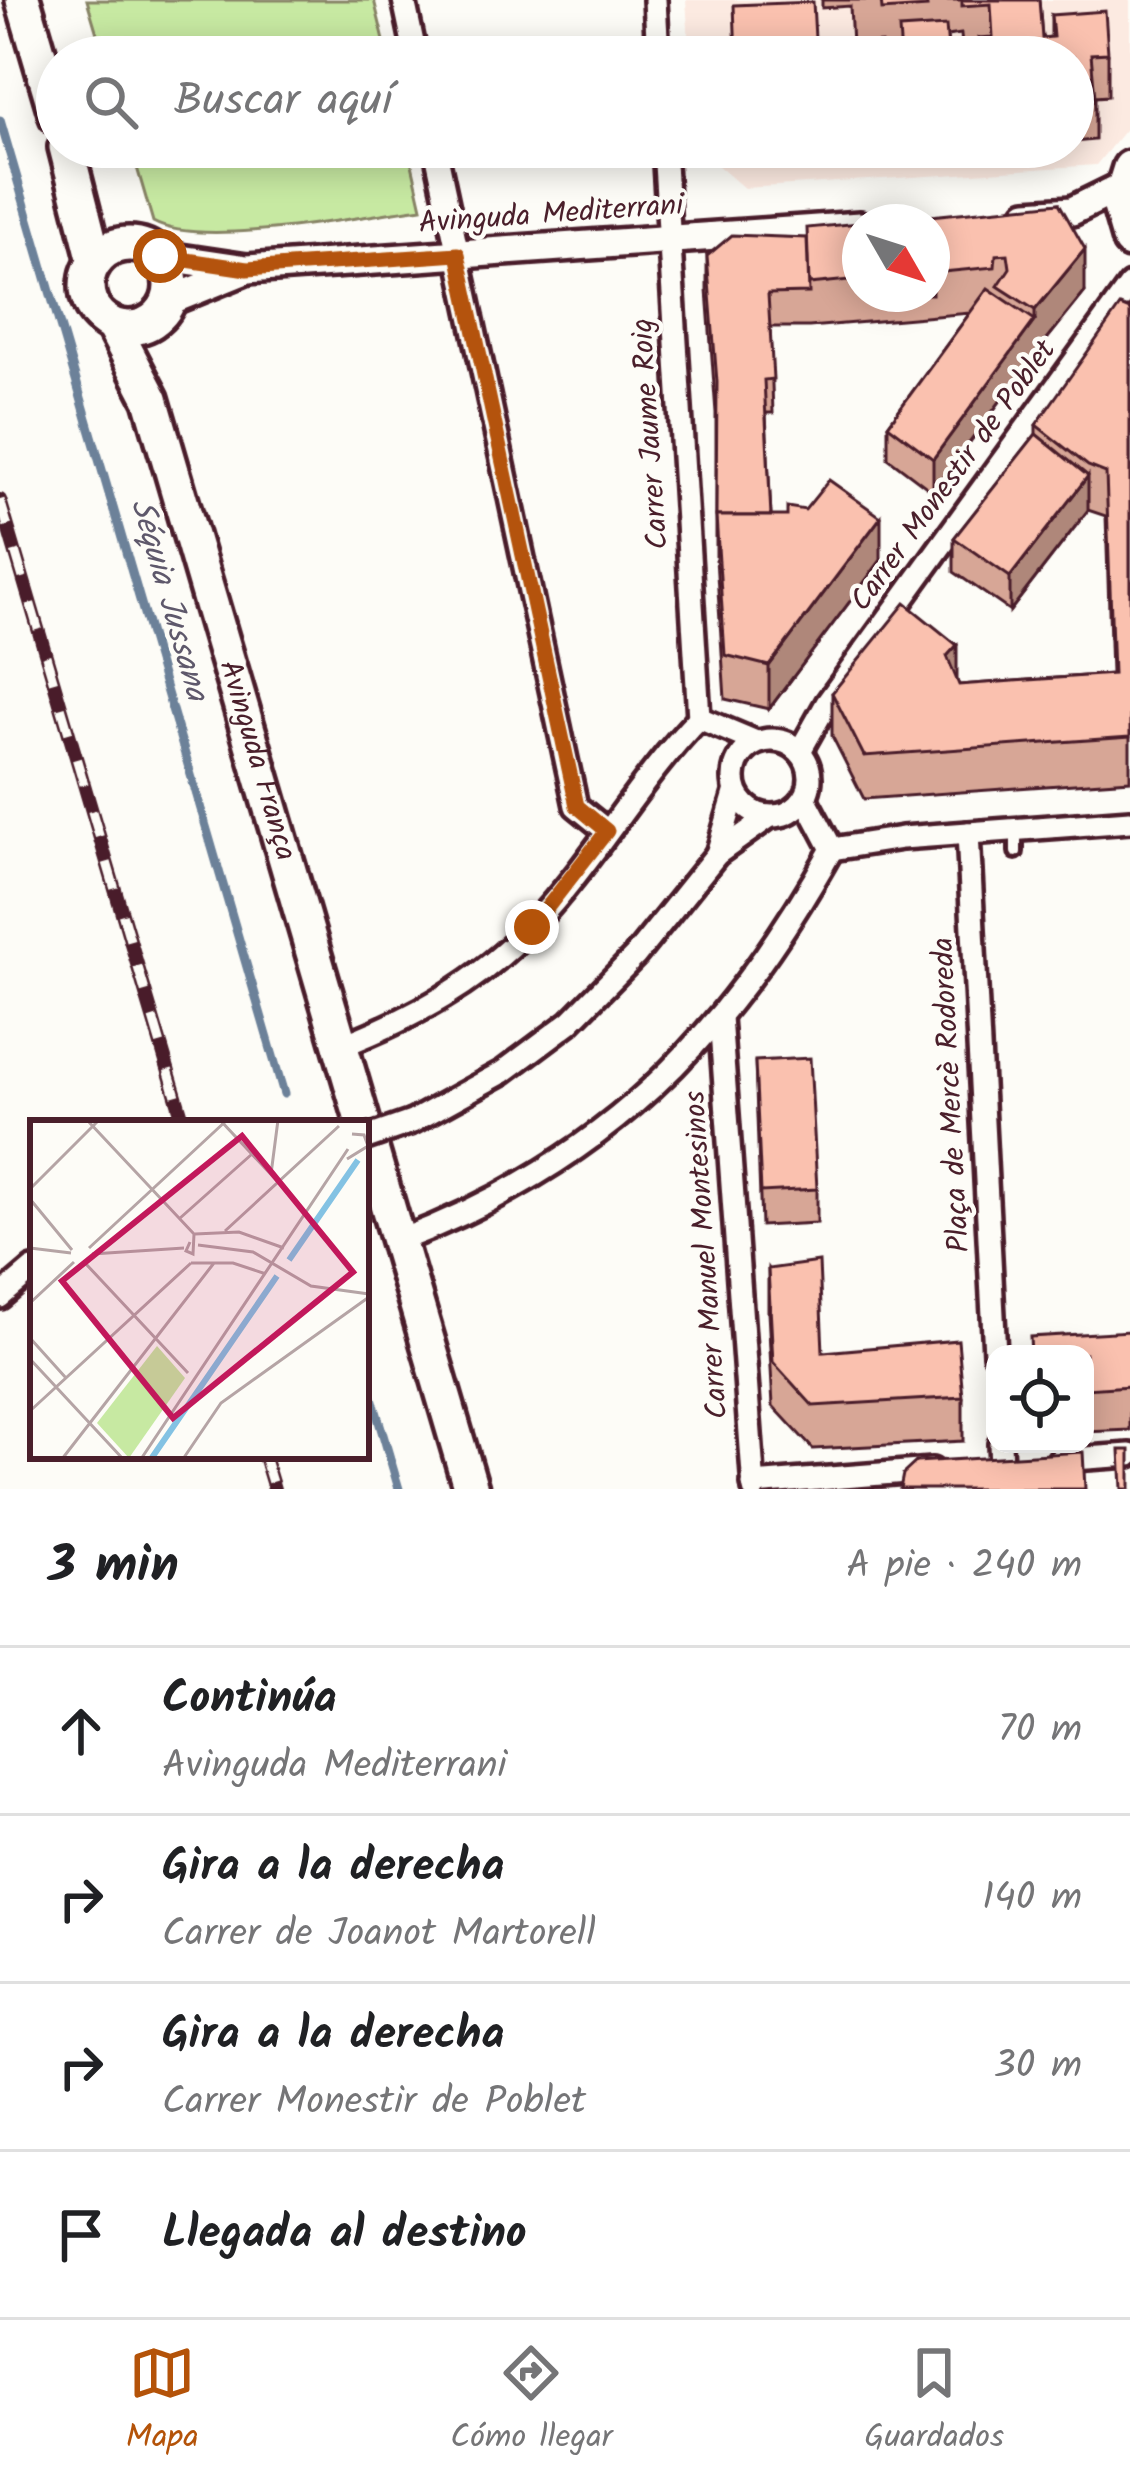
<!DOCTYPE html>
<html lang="es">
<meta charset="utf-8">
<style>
body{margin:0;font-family:Kalam,sans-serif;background:#f6f6f6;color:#202124}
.controls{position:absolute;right:36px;bottom:36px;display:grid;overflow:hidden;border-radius:24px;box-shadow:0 6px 30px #0003}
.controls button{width:108px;height:108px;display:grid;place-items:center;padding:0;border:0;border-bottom:3px solid #e0e0e0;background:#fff;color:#202124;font:60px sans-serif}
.compass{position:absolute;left:842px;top:204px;width:108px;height:108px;border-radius:50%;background:#fff;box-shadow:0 6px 30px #0003;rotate:129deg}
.stop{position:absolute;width:36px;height:36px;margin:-27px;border:9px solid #b45309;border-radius:50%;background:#fff}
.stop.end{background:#b45309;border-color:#fff;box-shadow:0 3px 12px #0008}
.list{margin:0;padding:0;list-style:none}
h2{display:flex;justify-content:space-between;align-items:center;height:156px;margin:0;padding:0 48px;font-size:51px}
h2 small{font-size:39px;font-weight:400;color:#757577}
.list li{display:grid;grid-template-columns:78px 1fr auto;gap:36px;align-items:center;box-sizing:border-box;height:168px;padding:0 48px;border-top:3px solid #e0e0e0}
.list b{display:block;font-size:45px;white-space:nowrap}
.list p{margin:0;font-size:39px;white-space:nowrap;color:#757577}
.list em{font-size:39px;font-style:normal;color:#757577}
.icon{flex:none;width:66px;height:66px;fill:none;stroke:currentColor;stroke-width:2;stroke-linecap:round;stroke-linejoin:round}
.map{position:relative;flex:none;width:1130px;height:1489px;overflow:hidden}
.search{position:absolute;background:#fff;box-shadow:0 6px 30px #0003;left:36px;right:36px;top:36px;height:132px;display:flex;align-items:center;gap:30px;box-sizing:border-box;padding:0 42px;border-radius:66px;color:#757577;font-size:45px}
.sheet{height:828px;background:#fff}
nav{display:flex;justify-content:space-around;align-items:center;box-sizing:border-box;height:168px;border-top:3px solid #e0e0e0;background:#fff;font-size:33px;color:#757577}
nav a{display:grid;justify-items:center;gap:6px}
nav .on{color:#b45309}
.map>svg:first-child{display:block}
.built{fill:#fceae1}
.green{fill:#c7e9a2;stroke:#888466;stroke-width:3}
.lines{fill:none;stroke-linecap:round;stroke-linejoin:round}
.stream{stroke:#6c8199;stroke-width:9}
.service-casing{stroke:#4a1f2b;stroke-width:20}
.minor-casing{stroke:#4a1f2b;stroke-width:30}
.tertiary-casing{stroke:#4a1f2b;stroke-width:36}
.secondary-casing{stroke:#4a1f2b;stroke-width:42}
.service{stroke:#fdfcf7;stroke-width:10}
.minor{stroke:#fdfcf7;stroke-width:21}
.tertiary{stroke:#fdfcf7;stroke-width:27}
.secondary{stroke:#fdfcf7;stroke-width:33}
.rail-casing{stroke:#4a1f2b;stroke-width:14}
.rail{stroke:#fdfcf7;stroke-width:9;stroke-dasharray:27;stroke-linecap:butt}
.minor-bridge-casing{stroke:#4a1f2b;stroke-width:30;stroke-linecap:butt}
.minor-bridge{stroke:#fdfcf7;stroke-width:21}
.wall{fill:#d7a696;stroke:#4a1f2b;stroke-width:3;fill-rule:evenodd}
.shaded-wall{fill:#af877a;stroke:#4a1f2b;stroke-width:3}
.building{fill:#fac1af;stroke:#4a1f2b;stroke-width:3}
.route{stroke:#b45309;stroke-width:15}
.labels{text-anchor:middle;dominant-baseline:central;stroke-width:9;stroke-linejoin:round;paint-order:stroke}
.street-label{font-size:30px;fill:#4a1f2b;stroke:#fdfcf7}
.water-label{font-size:33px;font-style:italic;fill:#5e586b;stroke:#fdfcf7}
.inset-river{fill:none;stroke:#83c2e3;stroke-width:6}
.inset-road{fill:none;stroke:#b5a4a5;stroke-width:3}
.view{fill:#c2185b;fill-opacity:0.15;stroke:#c2185b;stroke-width:6}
.inset-edge{fill:none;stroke:#4a1f2b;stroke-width:6}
</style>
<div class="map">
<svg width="1130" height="1489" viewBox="0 0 1130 1489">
<rect width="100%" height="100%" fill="#fdfcf7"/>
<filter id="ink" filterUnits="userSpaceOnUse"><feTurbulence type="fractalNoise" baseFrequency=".00833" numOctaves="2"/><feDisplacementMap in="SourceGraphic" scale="24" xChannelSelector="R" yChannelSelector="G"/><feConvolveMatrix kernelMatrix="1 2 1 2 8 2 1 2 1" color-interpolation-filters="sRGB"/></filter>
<g filter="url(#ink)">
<polygon class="built" points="686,0 1130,0 1130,124 1096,165 744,188 696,147 1073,147 1073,57 690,57"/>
<g class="green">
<polygon points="87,0 374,0 388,57 104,57"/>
<path d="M 131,147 L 408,147 L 422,208 C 361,216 201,249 153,222 Z"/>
</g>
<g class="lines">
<g class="stream">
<polyline points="0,120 284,1094"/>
<polyline points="366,1377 399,1489"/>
</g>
<defs>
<polyline id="service" points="1016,829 1016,852"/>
<g id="minor">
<polyline points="404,0 416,57"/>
<polyline points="655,0 658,57"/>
<polyline points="435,147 576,806 607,831"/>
<polyline points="664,147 699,718"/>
<polyline points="699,718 756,742"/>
<circle cx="772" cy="778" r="38"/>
<polyline points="800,751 827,703 1130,285"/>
<polyline points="805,798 832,849 902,838 1130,821"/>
<polyline points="968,833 995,1354"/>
<polyline points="717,854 735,793"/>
<polyline points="720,1017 754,1489"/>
<path d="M 341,1046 C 413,1018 479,983 533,925 C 594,861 637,782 699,718"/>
<polyline points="412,1122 503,1072 570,1022 635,956 717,854 769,817"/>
<path d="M 398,1241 C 604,1163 725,1040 832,849"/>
<polyline points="0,1297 33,1269"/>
<polyline points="1000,1444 1001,1465"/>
<polyline points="1059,1460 1130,1455"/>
<polyline points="753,1484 932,1470"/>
</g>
<g id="tertiary">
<polyline points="1027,214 1072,211 1121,187"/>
<polyline points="160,256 247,269 860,226"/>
<polyline points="169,301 243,271"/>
</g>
<g id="secondary">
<polyline points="23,0 57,116"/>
<polyline points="66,147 95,261"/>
<polyline points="1130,168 1119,203 1130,241"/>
<circle cx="129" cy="286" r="42"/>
<path id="s1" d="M 113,326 L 151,399 L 363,1123"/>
<polyline points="366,1132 471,1489"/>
</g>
</defs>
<use href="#service" class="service-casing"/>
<use href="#minor" class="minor-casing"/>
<use href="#tertiary" class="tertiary-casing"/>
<use href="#secondary" class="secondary-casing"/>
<use href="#service" class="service"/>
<use href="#minor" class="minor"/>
<use href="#tertiary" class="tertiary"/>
<use href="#secondary" class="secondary"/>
<defs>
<g id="rail">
<polyline points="0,500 184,1123"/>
<polyline points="264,1456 274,1489"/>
</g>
</defs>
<use href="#rail" class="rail-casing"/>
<use href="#rail" class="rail"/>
<defs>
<polyline id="minor-bridge" points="366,1138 412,1122"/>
</defs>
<use href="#minor-bridge" class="minor-bridge-casing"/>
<use href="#minor-bridge" class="minor-bridge"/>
</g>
<g class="wall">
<path d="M 822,0 L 1039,0 L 1042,38 L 1051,37 L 1051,15 L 1108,53 L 1108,96 L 1095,97 L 1095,140 L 1073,142 L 1073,57 L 899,57 L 899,52 L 882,54 L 881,43 L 852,45 L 850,6 L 822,8 ZM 961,34 L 962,48 L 948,50 L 947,36 Z"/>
<polygon points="739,147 819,147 819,160 740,164"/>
<polygon points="916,147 951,147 951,151 916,153"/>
<polygon points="1059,203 1085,292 1035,354 933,492 888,458 888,425 970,313 809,327 770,327 773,413 766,413 771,516 881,560 769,709 725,699 716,559 716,413 707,290 707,256 807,238 860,223 860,294 932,294 932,222"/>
<polygon points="1130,310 1130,780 864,799 832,736 832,693 957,681 959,685 1111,674 1106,516 1088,510 1010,611 954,572 954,538 1036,434 1036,425"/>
<polygon points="755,1061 817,1189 817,1223 761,1226"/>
<polygon points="768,1269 823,1352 963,1397 963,1441 813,1449 773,1406 768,1312"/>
<polygon points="1130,1331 1130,1430 1085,1432 1085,1354"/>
</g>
<g class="shaded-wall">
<polygon points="1085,249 1085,292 1035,354 933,492 933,459 1035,320 1035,310"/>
<polygon points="1088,476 1088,510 1010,611 1010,577"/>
<polygon points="881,517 881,560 769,709 769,666"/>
<polygon points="957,645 957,688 947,656"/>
</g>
<g class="building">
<polygon points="881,0 926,0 927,7 882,10"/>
<polygon points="962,0 1039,0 1042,38 1053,37 1051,15 1105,11 1108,53 1091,54 1095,97 1073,98 1073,57 901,57 899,29 946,26 948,50 980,47 979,38 993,37 991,4 962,6"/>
<polygon points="813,2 816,57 736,57 734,5"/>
<polygon points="1059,203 1085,249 1035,310 998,286 1010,268 1008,254 996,255 995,267 932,273 932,222 871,222"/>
<polygon points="860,223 860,279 809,284 807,228"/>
<polygon points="732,235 807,238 809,293 768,294 773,379 764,380 771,516 716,516 717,382 707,256"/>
<polygon points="988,288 1035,320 933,459 888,425"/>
<polygon points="1120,306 1130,310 1130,737 864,756 832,693 905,603 957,645 947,656 959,685 1113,674 1106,473 1088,466 1036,425"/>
<polygon points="1036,434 1088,476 1010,577 954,538"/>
<polygon points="829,480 881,517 769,666 725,655 716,516 787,516 787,507 805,510"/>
<polygon points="810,1058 817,1189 761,1192 755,1061"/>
<polygon points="819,1262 823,1352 958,1340 963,1397 813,1406 773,1362 768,1269"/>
<polygon points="1130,1331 1130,1386 1085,1389 1085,1354 1031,1354 1030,1337"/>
<polygon points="1120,1450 1130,1450 1130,1489 1122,1489"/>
<polygon points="1083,1452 1085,1489 900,1489 903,1474 916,1462"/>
</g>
</g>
<g class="lines" filter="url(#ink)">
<polyline class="route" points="160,256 247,269 458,254 577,806 607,831 532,927"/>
</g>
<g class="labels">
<g class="street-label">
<text transform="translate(551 215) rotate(-4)">Avinguda Mediterrani</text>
<text transform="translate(651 434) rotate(-94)">Carrer Jaume Roig</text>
<text transform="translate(954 476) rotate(-54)">Carrer Monestir de Poblet</text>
<text stroke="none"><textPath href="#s1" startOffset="459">Avinguda França</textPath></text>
<text transform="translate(952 1095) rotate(-93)">Plaça de Mercè Rodoreda</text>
<text transform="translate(707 1255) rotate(-94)">Carrer Manuel Montesinos</text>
</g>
<g class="water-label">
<text transform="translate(168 600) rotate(74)">Séquia Jussana</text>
</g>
</g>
<g transform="translate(30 1120)">
<rect width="339" height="339" fill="#fdfcf7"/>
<path d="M 127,226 L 155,258 L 99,338 L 67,303 Z" fill="#c7e9a2"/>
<path class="inset-river" d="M 259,140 L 328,40M 121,339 L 247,156"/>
<path class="inset-road" d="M 57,0 L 164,114 L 163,134 L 156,131 L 160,122M 190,0 L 248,62M 317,39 L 338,26 L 334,15 L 322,14M 241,54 L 248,0M 0,69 L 69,0M 0,79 L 42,130M 149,99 L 222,34M 195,111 L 309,6M 165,114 L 209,112 L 254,128M 168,125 L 223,132 L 281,166 L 339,174M 0,128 L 41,133M 59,128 L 197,0M 62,134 L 154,128M 161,143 L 203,143 L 236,154M 56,144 L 158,253M 0,183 L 44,142M 0,218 L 36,258M 0,239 L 93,339M 0,291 L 161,143M 32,339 L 184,143M 111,339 L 318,29M 153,339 L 191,283 L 339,177"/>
<path class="view" d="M 212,16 L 323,152 L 143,298 L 32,161 Z"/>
<rect width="339" height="339" class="inset-edge"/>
</g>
</svg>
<div class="controls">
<button><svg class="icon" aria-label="locate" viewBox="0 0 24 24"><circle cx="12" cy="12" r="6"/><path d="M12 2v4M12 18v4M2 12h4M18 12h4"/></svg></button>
</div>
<svg class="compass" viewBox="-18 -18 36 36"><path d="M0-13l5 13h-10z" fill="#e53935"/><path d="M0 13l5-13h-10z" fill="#757577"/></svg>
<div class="stop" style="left:160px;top:256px"></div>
<div class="stop end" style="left:532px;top:927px"></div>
<div class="search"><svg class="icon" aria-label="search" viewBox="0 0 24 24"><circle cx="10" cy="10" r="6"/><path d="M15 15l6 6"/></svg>Buscar aquí</div>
</div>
<section class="sheet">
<h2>3 min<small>A pie · 240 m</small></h2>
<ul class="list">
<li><svg class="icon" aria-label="ahead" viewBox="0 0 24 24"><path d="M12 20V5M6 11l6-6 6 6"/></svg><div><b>Continúa</b><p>Avinguda Mediterrani</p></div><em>70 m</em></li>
<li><svg class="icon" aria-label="right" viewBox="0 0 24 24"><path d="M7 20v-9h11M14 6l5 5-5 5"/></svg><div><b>Gira a la derecha</b><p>Carrer de Joanot Martorell</p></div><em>140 m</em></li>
<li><svg class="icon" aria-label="right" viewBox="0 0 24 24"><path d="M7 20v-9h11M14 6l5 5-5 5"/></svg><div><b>Gira a la derecha</b><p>Carrer Monestir de Poblet</p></div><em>30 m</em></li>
<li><svg class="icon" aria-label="arrive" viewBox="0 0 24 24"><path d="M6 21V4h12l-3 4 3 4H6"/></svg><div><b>Llegada al destino</b></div></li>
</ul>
</section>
<nav>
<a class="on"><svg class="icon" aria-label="map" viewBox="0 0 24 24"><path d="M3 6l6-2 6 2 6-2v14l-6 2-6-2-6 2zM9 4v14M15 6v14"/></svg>Mapa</a>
<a><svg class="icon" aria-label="directions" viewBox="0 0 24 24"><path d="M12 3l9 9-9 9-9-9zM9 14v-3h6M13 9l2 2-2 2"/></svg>Cómo llegar</a>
<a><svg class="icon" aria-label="saved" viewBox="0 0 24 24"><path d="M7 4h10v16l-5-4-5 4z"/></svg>Guardados</a>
</nav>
